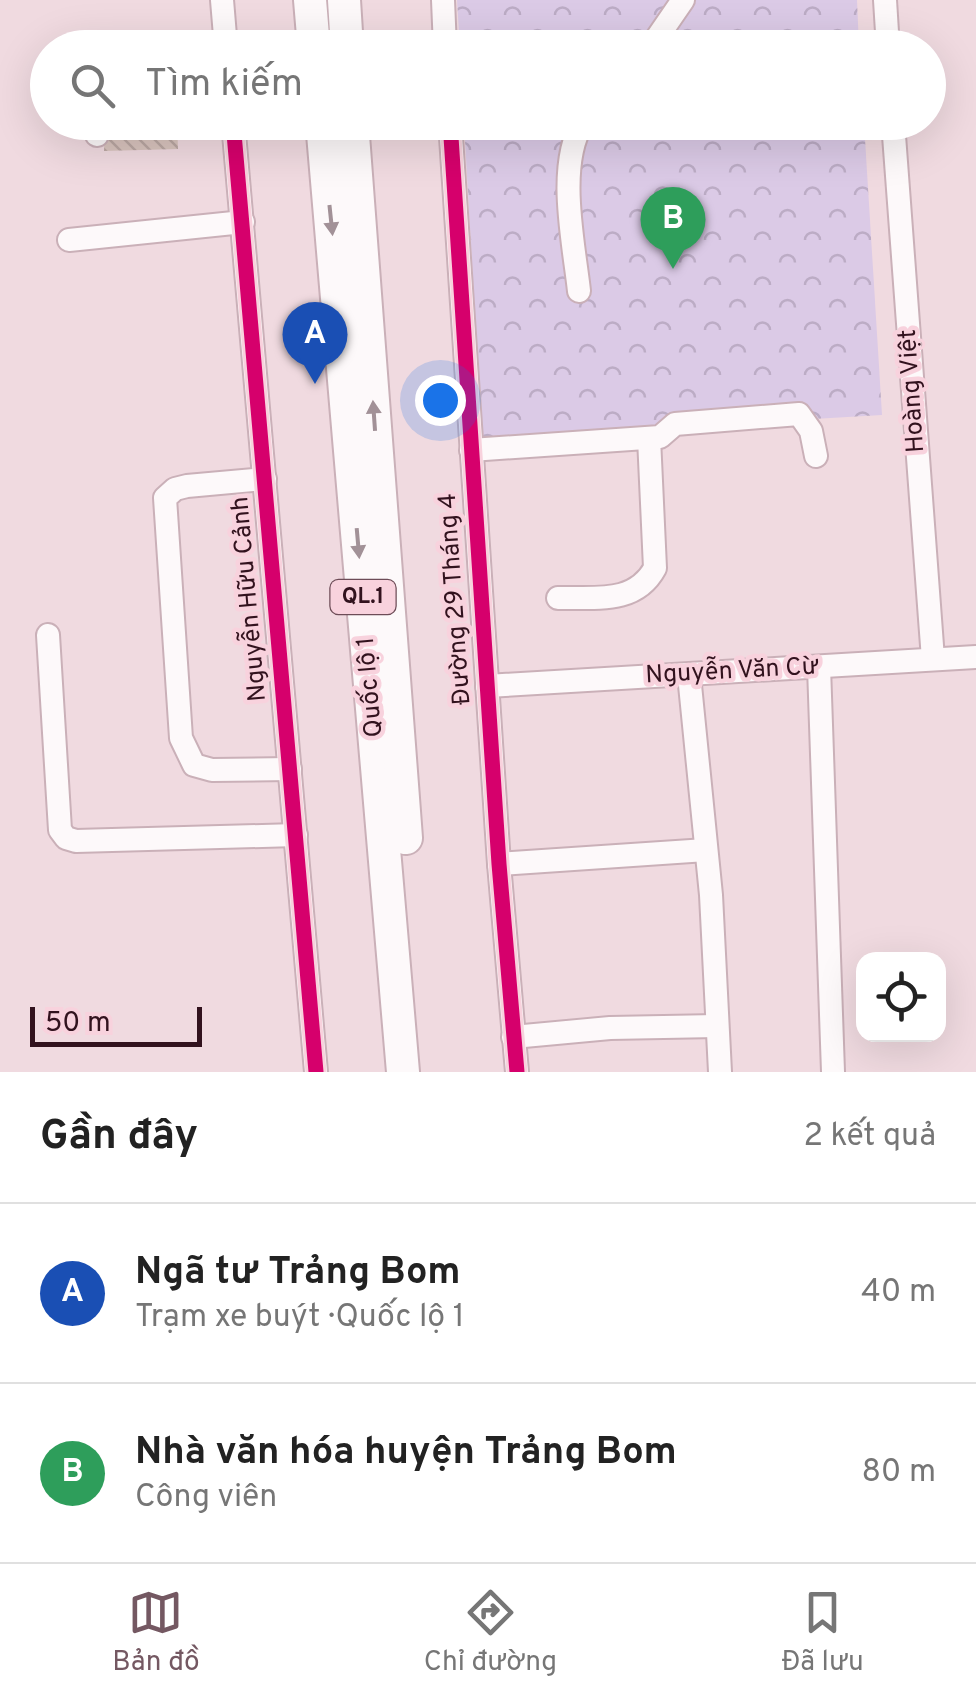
<!DOCTYPE html>
<html lang="vi">
<meta charset="utf-8">
<style>
body{margin:0;font-family:Overpass,sans-serif;background:#f2f2f2;color:#222}
.controls{position:absolute;right:30px;bottom:30px;display:grid;overflow:hidden;border-radius:20px;box-shadow:0 10px 40px #0002}
.controls button{width:90px;height:90px;display:grid;place-items:center;padding:0;border:0;border-bottom:2px solid #e0e0e0;background:#fff;color:#222;font:50px sans-serif}
.scale{position:absolute;left:30px;bottom:25px;width:172px;box-sizing:border-box;padding-left:10px;border:5px solid #32121e;border-top:0;font-size:28px;line-height:35px;white-space:nowrap;color:#32121e;-webkit-text-stroke:8px #f8d2dd;paint-order:stroke}
.you{position:absolute;left:440px;top:400px;width:35px;height:35px;margin:-25px;border:8px solid #fff;border-radius:50%;background:#1a73e8;box-shadow:0 0 0 15px #1a73e833}
.badge{display:grid;place-items:center;width:65px;height:65px;border-radius:50%;background:#745862;color:#fff;font-size:32px;font-weight:700}
.pin{position:absolute;translate:-50% -82px;filter:drop-shadow(0 2px 5px #0008)}
.pin::after{content:'';position:absolute;top:52px;width:35px;height:30px;background:inherit;clip-path:polygon(0 0,100% 0,50% 100%)}
.list{margin:0;padding:0;list-style:none}
h2{display:flex;justify-content:space-between;align-items:center;height:130px;margin:0;padding:0 40px;font-size:42px}
h2 small{font-size:32px;font-weight:400;color:#767676}
.list li{display:grid;grid-template-columns:65px 1fr auto;gap:30px;align-items:center;box-sizing:border-box;height:180px;padding:0 40px;border-top:2px solid #e0e0e0}
.list b{display:block;font-size:38px;white-space:nowrap}
.list p{margin:0;font-size:32px;white-space:nowrap;color:#767676}
.list em{font-size:32px;font-style:normal;color:#767676}
.icon{flex:none;width:55px;height:55px;fill:none;stroke:currentColor;stroke-width:2;stroke-linecap:round;stroke-linejoin:round}
.map{position:relative;flex:none;width:976px;height:1072px;overflow:hidden}
.search{position:absolute;background:#fff;box-shadow:0 10px 40px #0002;left:30px;right:30px;top:30px;height:110px;display:flex;align-items:center;gap:25px;box-sizing:border-box;padding:0 35px;border-radius:55px;color:#767676;font-size:38px}
.sheet{height:490px;background:#fff}
nav{display:flex;justify-content:space-around;align-items:center;box-sizing:border-box;height:140px;border-top:2px solid #e0e0e0;background:#fff;font-size:28px;color:#767676}
nav a{display:grid;justify-items:center;gap:5px}
nav .on{color:#745862}
.map>svg:first-child{display:block}
.park{fill:url(#park-crowns)}
.building{fill:url(#building-back-hatch)}
.lines{fill:none;stroke-linecap:round;stroke-linejoin:round}
.minor-casing{stroke:#cab0b8;stroke-width:26}
.highway-casing{stroke:#cab0b8;stroke-width:36}
.minor{stroke:#fdf9fa;stroke-width:22}
.highway{stroke:#fdf9fa;stroke-width:32}
.cycleway-casing{stroke:#f8d2dd;stroke-width:21}
.cycleway{stroke:#d6006c;stroke-width:15}
.oneway{fill:#a29197}
.labels{text-anchor:middle;dominant-baseline:central;stroke-width:9;stroke-linejoin:round;paint-order:stroke}
.shield{fill:#f8d2dd;stroke:#6d4c57;stroke-width:2.5}
.shield-label{font-size:22px;font-weight:bold;fill:#32121e}
.street-label{font-size:25px;fill:#32121e;stroke:#f8d2dd}
</style>
<div class="map">
<svg width="976" height="1072" viewBox="0 0 976 1072">
<defs>
<pattern id="park-crowns" width="20" height="18" patternUnits="userSpaceOnUse" patternTransform="scale(2.5)"><rect width="20" height="18" fill="#dbcae6"/><path d="M2 6a3 3 0 1 1 6 0M12 15a3 3 0 1 1 6 0" fill="none" stroke="#bcacc5"/></pattern>
<pattern id="building-back-hatch" width="6" height="6" patternUnits="userSpaceOnUse" patternTransform="scale(2.5)"><rect width="6" height="6" fill="#d9c4be"/><path d="M-1 5l2 2M0 0l6 6M5-1l2 2" fill="none" stroke="#bba7a3"/></pattern>
</defs>
<rect width="100%" height="100%" fill="#f0dae0"/>
<g class="park">
<polygon points="457,0 857,0 859,47 460,47"/>
<polygon points="464,123 864,123 882,415 482,438"/>
</g>
<polygon class="building" points="105,122 177,122 178,149 104,151"/>
<g class="lines">
<defs>
<g id="minor">
<polyline points="222,0 226,48"/>
<polyline points="443,0 445,48"/>
<polyline points="885,0 888,48"/>
<polyline points="650,48 683,0"/>
<polyline points="95,122 97,135"/>
<polyline points="233,122 316,1072"/>
<polyline points="450,122 499,864 517,1072"/>
<polyline points="893,122 933,659"/>
<polyline points="69,240 243,222"/>
<path d="M 579,291 C 574,244 556,165 583,122"/>
<polyline points="471,450 660,437 675,424 799,414 811,431 816,456"/>
<polyline points="265,479 187,486 175,489 165,498 181,738 194,765 212,770 290,769"/>
<path d="M 558,598 C 595,597 635,605 655,568 L 649,438"/>
<polyline points="48,635 60,830 66,838 76,841 296,835"/>
<polyline points="819,667 833,1072"/>
<polyline points="689,675 711,895 720,1072"/>
<polyline points="487,686 976,657"/>
<polyline points="499,864 706,850"/>
<polyline points="513,1037 610,1028 717,1026"/>
</g>
<g id="highway">
<polyline points="310,0 314,48"/>
<polyline points="344,0 347,48"/>
<polyline points="322,122 403,1072"/>
<polyline points="352,122 406,838"/>
</g>
</defs>
<use href="#minor" class="minor-casing"/>
<use href="#highway" class="highway-casing"/>
<use href="#minor" class="minor"/>
<use href="#highway" class="highway"/>
<defs>
<g id="cycleway">
<polyline points="233,122 316,1072"/>
<polyline points="450,122 499,864 517,1072"/>
</g>
</defs>
<use href="#cycleway" class="cycleway-casing"/>
<use href="#cycleway" class="cycleway"/>
</g>
<defs><path id="oneway-solid" d="M-6-.8H1V-3.2L6.5 0L1 3.2V.8H-6Z" transform="scale(2.5)"/></defs>
<g class="oneway">
<use href="#oneway-solid" transform="translate(331 220) rotate(84)"/>
<use href="#oneway-solid" transform="translate(374 416) rotate(-94)"/>
<use href="#oneway-solid" transform="translate(358 543) rotate(85)"/>
</g>
<g class="labels">
<rect class="shield" x="330.5" y="580" width="65" height="34" rx="8"/>
<g class="shield-label">
<text x="363" y="597">QL.1</text>
</g>
<g class="street-label">
<text transform="translate(913 391) rotate(-94)">Hoàng Việt</text>
<text transform="translate(250 599) rotate(-95)">Nguyễn Hữu Cảnh</text>
<text transform="translate(456 599) rotate(-94)">Đường 29 Tháng 4</text>
<text transform="translate(732 672) rotate(-3)">Nguyễn Văn Cừ</text>
<text transform="translate(371 687) rotate(-95)">Quốc lộ 1</text>
</g>
</g>
</svg>
<div class="controls">
<button><svg class="icon" aria-label="locate" viewBox="0 0 24 24"><circle cx="12" cy="12" r="6"/><path d="M12 2v4M12 18v4M2 12h4M18 12h4"/></svg></button>
</div>
<div class="scale">50 m</div>
<div class="you"></div>
<div class="pin badge" style="left:315px;top:384px;background:#1a4fb4">A</div>
<div class="pin badge" style="left:673px;top:269px;background:#2e9e5b">B</div>
<div class="search"><svg class="icon" aria-label="search" viewBox="0 0 24 24"><circle cx="10" cy="10" r="6"/><path d="M15 15l6 6"/></svg>Tìm kiếm</div>
</div>
<section class="sheet">
<h2>Gần đây<small>2 kết quả</small></h2>
<ul class="list">
<li><span class="badge" style="background:#1a4fb4">A</span><div><b>Ngã tư Trảng Bom</b><p>Trạm xe buýt · Quốc lộ 1</p></div><em>40 m</em></li>
<li><span class="badge" style="background:#2e9e5b">B</span><div><b>Nhà văn hóa huyện Trảng Bom</b><p>Công viên</p></div><em>80 m</em></li>
</ul>
</section>
<nav>
<a class="on"><svg class="icon" aria-label="map" viewBox="0 0 24 24"><path d="M3 6l6-2 6 2 6-2v14l-6 2-6-2-6 2zM9 4v14M15 6v14"/></svg>Bản đồ</a>
<a><svg class="icon" aria-label="directions" viewBox="0 0 24 24"><path d="M12 3l9 9-9 9-9-9zM9 14v-3h6M13 9l2 2-2 2"/></svg>Chỉ đường</a>
<a><svg class="icon" aria-label="saved" viewBox="0 0 24 24"><path d="M7 4h10v16l-5-4-5 4z"/></svg>Đã lưu</a>
</nav>
